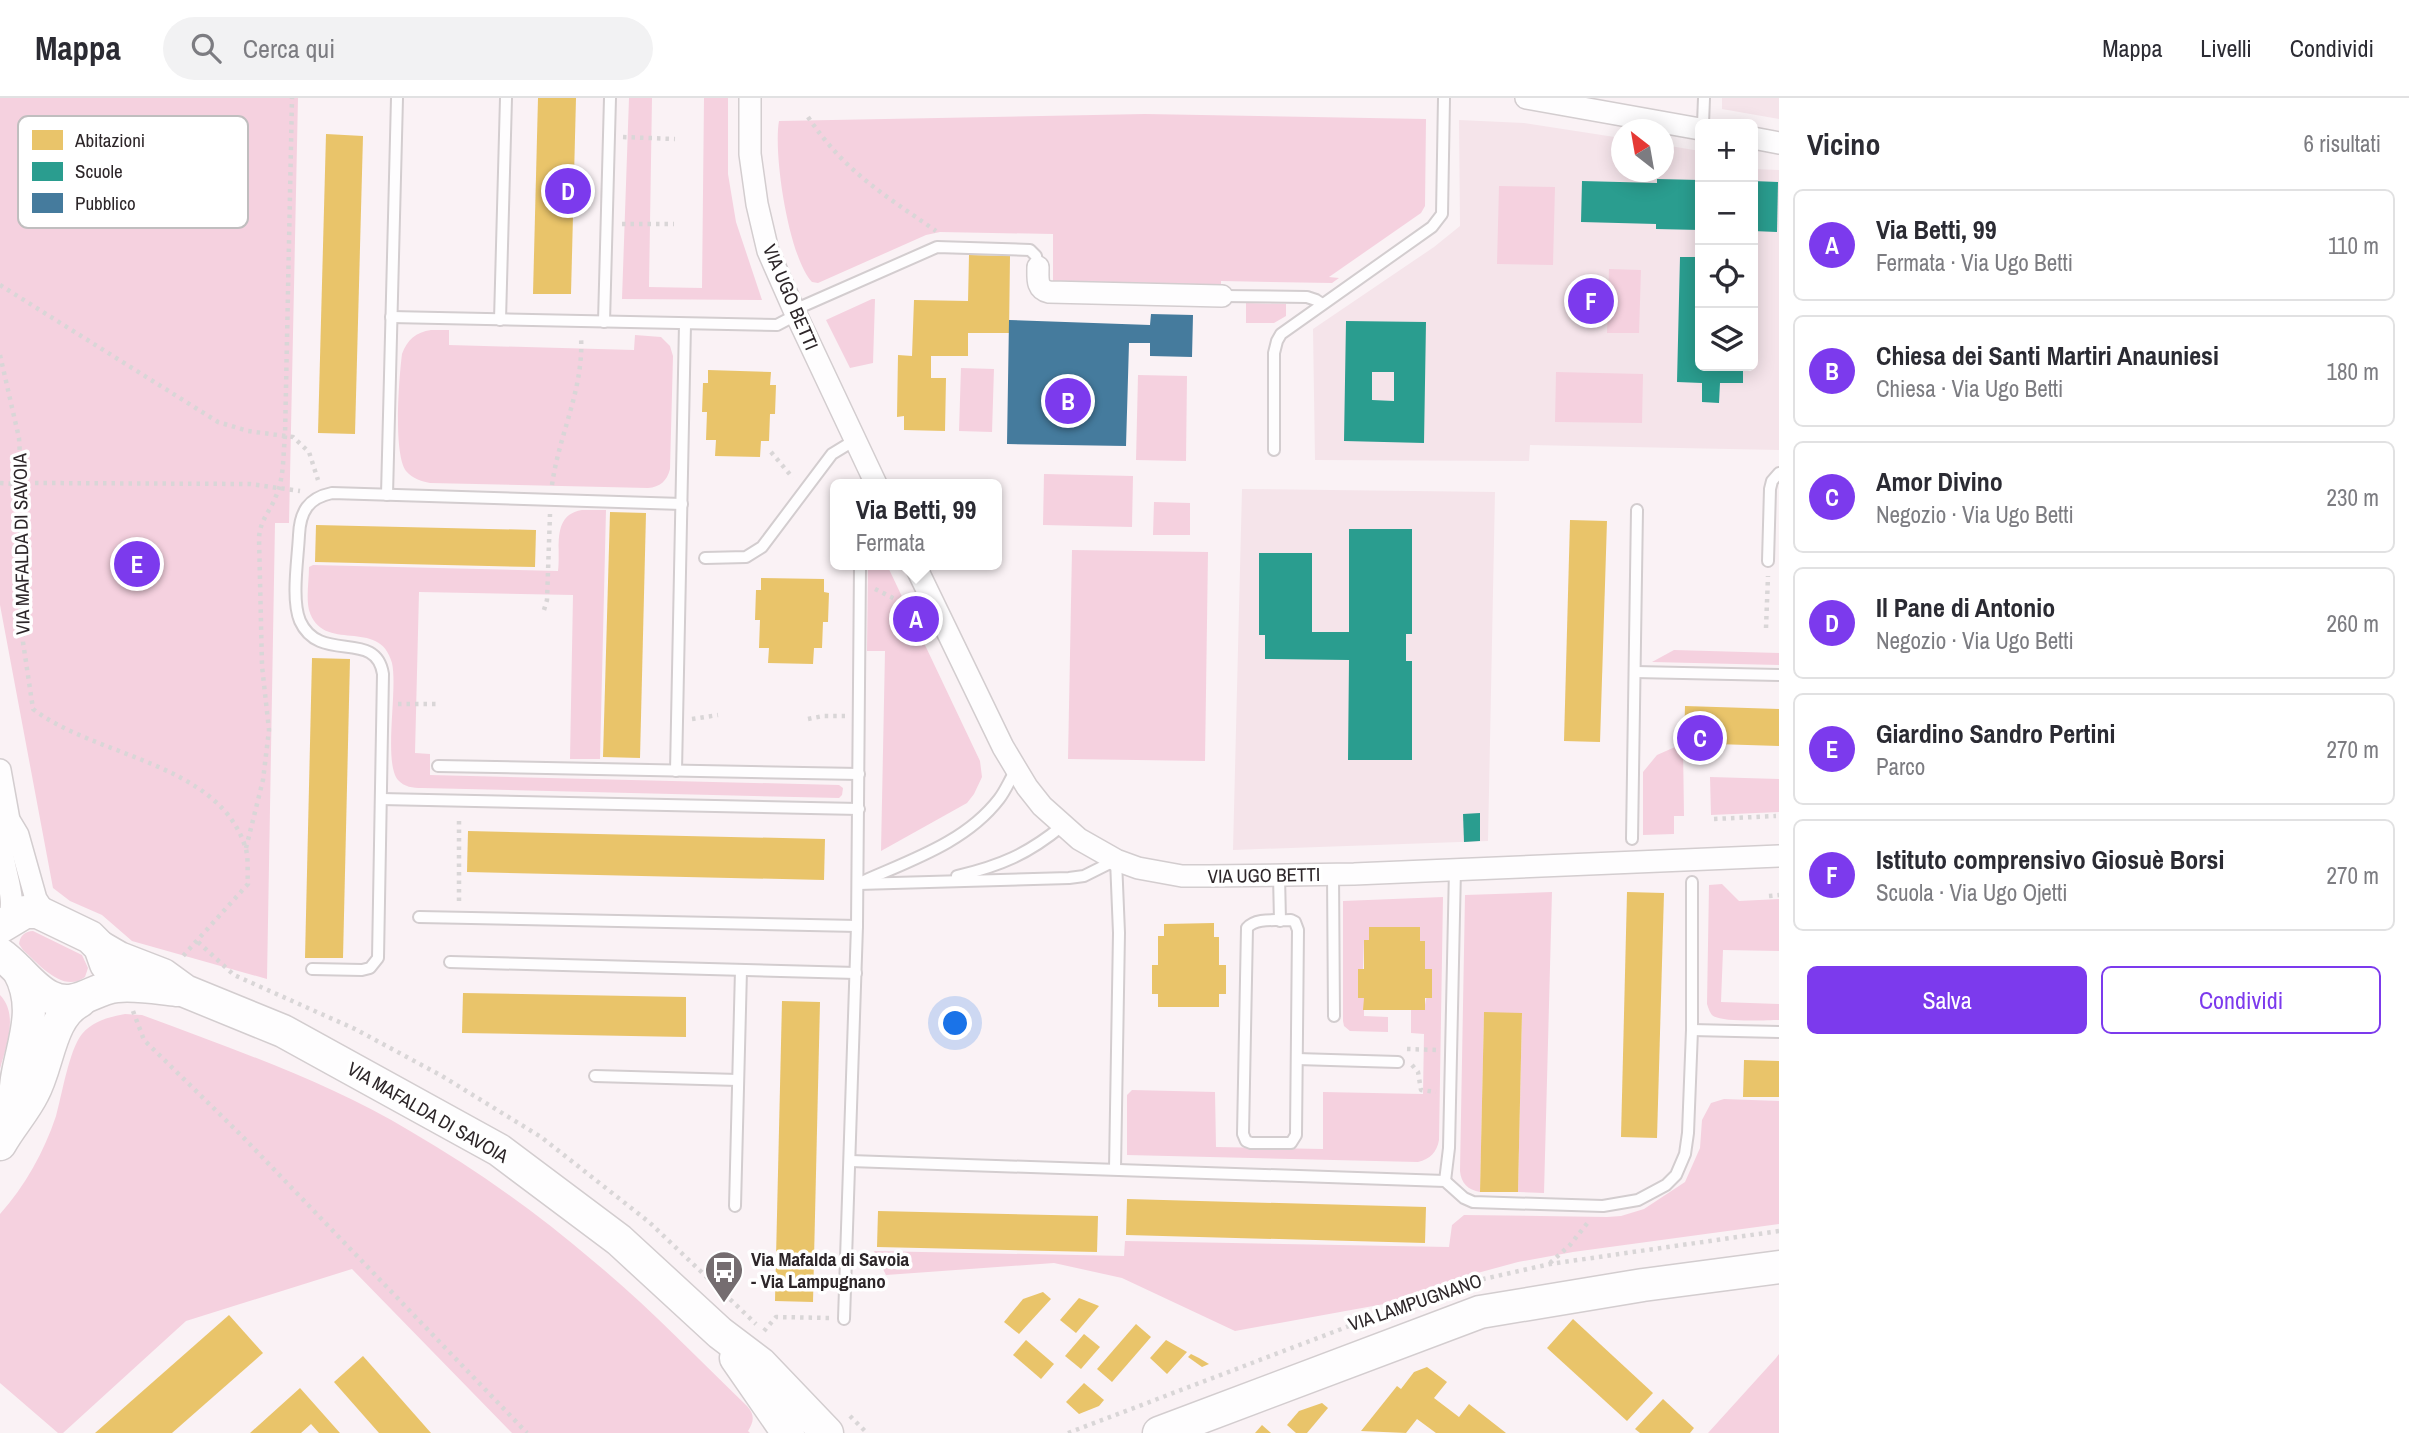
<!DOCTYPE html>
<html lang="it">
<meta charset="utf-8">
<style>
body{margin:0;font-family:"Archivo Narrow",sans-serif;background:#f2f2f3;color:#2b2b33}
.controls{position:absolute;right:21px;top:21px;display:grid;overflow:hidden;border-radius:10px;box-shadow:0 4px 18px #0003}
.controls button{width:63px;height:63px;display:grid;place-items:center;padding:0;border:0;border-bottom:2px solid #e1e1e2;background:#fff;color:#2b2b33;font:35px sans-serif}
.compass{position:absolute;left:1611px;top:21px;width:63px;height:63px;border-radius:50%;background:#fff;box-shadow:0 4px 18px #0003;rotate:329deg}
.you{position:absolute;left:956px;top:926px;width:24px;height:24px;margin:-18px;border:5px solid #fff;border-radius:50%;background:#1a73e8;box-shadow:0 0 0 10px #1a73e833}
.badge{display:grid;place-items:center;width:46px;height:46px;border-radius:50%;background:#7c3aed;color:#fff;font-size:23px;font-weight:700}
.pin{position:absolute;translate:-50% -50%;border:4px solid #fff;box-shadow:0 2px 7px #0006}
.popup{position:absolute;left:830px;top:381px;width:172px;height:91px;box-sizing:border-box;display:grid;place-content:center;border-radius:10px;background:#fff;filter:drop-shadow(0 2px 5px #0005);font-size:23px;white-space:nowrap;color:#7c7c81}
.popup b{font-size:26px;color:#2b2b33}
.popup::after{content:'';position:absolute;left:50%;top:100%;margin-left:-14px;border:14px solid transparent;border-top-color:#fff}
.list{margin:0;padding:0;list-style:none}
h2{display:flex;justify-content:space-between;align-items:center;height:91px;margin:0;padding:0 28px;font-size:30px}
h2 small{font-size:23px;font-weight:400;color:#7c7c81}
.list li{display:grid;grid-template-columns:46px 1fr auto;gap:21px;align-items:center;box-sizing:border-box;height:112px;margin:0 14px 14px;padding:0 14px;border:2px solid #e1e1e2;border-radius:10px}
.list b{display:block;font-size:26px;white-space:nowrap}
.list p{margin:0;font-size:23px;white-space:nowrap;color:#7c7c81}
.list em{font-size:23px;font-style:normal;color:#7c7c81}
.actions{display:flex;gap:14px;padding:21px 28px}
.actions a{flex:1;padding:16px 0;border:2px solid #7c3aed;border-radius:10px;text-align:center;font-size:24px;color:#7c3aed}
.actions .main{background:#7c3aed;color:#fff}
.icon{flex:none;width:38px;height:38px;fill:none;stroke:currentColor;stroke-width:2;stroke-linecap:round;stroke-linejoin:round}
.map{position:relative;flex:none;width:1779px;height:1335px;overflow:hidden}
header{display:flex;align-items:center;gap:42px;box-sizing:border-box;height:98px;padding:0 35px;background:#fff;border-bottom:2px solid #e1e1e2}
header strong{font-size:33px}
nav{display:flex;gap:38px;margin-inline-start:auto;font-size:24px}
.search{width:490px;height:63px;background:#f2f2f3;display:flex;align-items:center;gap:18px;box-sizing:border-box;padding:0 24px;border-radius:38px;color:#7c7c81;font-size:26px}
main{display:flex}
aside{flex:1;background:#fff}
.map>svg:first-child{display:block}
.built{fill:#f5e4ea}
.green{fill:#f5d1df}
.homes{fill:#e9c46a}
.schools{fill:#2a9d8f;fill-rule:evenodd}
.public{fill:#457b9d}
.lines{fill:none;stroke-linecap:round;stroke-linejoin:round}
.lane-casing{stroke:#d3cdcf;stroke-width:14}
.street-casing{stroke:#d3cdcf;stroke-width:24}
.secondary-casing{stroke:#d3cdcf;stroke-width:35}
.path{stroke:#d9d6d7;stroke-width:4.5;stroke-dasharray:3.5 5;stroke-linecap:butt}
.lane{stroke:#fefdfe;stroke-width:10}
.street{stroke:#fefdfe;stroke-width:21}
.secondary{stroke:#fefdfe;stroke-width:32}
.labels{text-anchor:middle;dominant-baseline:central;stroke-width:7;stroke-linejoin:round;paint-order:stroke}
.street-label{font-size:19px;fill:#2d2629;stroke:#fff}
.poi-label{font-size:19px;font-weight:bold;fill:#2d2629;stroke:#fff;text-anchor:start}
.key{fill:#fff;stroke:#c0bebf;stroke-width:2}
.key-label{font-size:19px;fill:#2d2629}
</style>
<header>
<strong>Mappa</strong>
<div class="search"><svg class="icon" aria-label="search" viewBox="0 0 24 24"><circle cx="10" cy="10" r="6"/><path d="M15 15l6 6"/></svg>Cerca qui</div>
<nav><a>Mappa</a><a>Livelli</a><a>Condividi</a></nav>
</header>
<main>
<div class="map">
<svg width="1779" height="1335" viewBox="0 0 1779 1335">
<rect width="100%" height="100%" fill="#faf2f5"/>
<g class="built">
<polygon points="1722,0 1779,0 1779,21 1722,11"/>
<polygon points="1459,22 1524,25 1621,40 1622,74 1664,74 1664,47 1700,53 1700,268 1753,268 1753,71 1779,72 1779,352 1530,347 1529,363 1315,362 1313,231 1434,149 1460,128"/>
<polygon points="1242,391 1495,394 1488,743 1233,752"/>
</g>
<g class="green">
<polygon points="0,0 298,0 289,425 275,425 267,881 132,843 102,817 70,803 53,790 0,507"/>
<polygon points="629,0 652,0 649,189 702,190 704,0 728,0 728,76 736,124 762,202 622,201"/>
<path d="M 1145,16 L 1426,21 L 1425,108 L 1421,115 L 1329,179 L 1339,180 L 1332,185 L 1221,183 L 1221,192 L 1053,188 L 1053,136 L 940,134 L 926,137 L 818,185 L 812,184 C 789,160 773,56 779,23 Z"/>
<polygon points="1499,88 1555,89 1553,167 1497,166"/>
<polygon points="1609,171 1641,172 1639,235 1607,235"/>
<polygon points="872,201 875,201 873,265 850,270 826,222"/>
<polygon points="1246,205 1286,206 1286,218 1274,225 1246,225"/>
<path d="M 431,232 L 449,232 L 449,247 L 634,252 L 635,237 L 661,239 L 670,248 L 673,258 L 670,371 C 667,383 660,389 648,390 L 430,385 C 421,383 413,381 406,373 C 393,355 399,280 402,256 C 407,242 416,234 431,232 Z"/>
<polygon points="961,270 994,271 992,334 959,333"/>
<polygon points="1556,274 1643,276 1642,325 1555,324"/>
<polygon points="1138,277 1187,278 1186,363 1136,362"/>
<polygon points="1044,376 1133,378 1132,429 1043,427"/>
<polygon points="1154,404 1190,405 1190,437 1153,437"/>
<path d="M 582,412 L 606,412 L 600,661 L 570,661 L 573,497 L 419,494 L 415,655 L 430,656 L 430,677 L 839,687 L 843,690 L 842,697 L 839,700 L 422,690 C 413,690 404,689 398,682 C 383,664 398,592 392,565 C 380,518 322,557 309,512 C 306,499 309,483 309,469 L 313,467 L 558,473 C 561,450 551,417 582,412 Z"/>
<polygon points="1072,452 1208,454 1205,663 1068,661"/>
<polygon points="868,467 887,467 980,663 982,679 974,696 967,705 881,753 885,553 867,553"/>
<polygon points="1674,552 1779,555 1779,567 1652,564"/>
<polygon points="1675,649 1683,649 1684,718 1674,718 1674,736 1643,737 1643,674 1657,657"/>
<polygon points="1710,679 1779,681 1779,714 1711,717"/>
<path d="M 1722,786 L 1739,803 L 1779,801 L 1779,853 L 1723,852 L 1721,904 L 1779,906 L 1779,922 C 1766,922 1721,925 1712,917 C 1710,915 1708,909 1707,906 L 1709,787 Z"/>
<path d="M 1552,794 L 1544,1095 L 1518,1094 L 1522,915 L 1484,915 L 1480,1094 C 1468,1092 1461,1085 1460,1073 L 1465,797 Z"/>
<path d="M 1443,799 L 1439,1042 C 1437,1054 1430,1061 1418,1064 L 1127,1057 L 1127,997 L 1132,992 L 1215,994 L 1216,1049 L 1323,1051 L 1323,994 L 1423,996 L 1424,936 L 1411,935 L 1411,912 L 1424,912 L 1432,871 L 1425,871 L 1425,843 L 1364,843 L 1363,871 L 1358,871 L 1358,900 L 1364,900 L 1364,918 L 1388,919 L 1388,934 L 1350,933 L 1344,928 L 1343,923 L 1343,803 Z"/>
<path d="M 33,833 L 82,857 L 88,870 L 85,879 C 63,896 39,866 23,852 L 19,846 C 20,838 25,833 33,833 Z"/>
<path d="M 0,897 C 19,917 6,948 0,971 Z"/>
<path d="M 125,916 L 142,917 C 233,951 326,983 410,1033 C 474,1070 536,1114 592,1162 C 647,1207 696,1259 747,1308 C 755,1317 754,1323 748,1333 L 750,1335 L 512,1335 L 352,1171 L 186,1223 L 63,1335 L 58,1335 L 0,1285 L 0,1116 C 25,1088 44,1054 56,1018 C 62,997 69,952 82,936 C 93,923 109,919 125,916 Z"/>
<polygon points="1724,1001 1779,1003 1779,1126 1573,1154 1518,1164 1459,1180 1395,1204 1235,1233 1122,1180 1054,1165 886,1177 874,1153 1124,1158 1125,1143 1449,1149 1452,1127 1464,1117 1607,1119 1621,1118 1644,1111 1685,1084 1700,1050 1702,1022 1711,1005"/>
<polygon points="1779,1256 1779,1335 1708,1335 1776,1260"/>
</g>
<g class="homes">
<polygon points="538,0 576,0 571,196 533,196"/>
<polygon points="326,36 363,38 355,336 318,335"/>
<polygon points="969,157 1010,158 1009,235 968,235 968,258 931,258 931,280 946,280 945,333 904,332 904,318 897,319 898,257 912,258 914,202 968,203"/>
<polygon points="708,272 771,274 770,287 776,287 775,316 770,316 769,343 761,343 760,359 715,358 716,342 706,342 707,314 702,314 703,285 708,285"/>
<polygon points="610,414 646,415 640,660 603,659"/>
<polygon points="1570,422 1607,423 1600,644 1564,643"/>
<polygon points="316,427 536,432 535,469 315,464"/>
<polygon points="761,480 824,481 824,494 829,495 828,524 823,524 822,550 814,550 813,566 768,565 769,550 759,550 760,522 755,522 756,492 761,492"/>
<polygon points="312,560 350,561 343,860 305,860"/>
<polygon points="1685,608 1779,611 1779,648 1684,645"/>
<polygon points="468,733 825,741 824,782 467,774"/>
<polygon points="1627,794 1664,795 1657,1040 1621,1039"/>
<polygon points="1214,825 1214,839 1219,839 1219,867 1226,867 1226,896 1219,896 1219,909 1158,909 1158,896 1152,896 1152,867 1158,867 1158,838 1164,838 1164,826"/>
<polygon points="1369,829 1420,829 1420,843 1425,843 1425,871 1432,871 1432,900 1425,900 1425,912 1363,912 1364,900 1358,900 1358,871 1364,871 1364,842 1369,842"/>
<polygon points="463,895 686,899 686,939 462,935"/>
<polygon points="782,903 820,904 813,1204 775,1203"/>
<polygon points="1484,914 1522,915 1518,1094 1480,1094"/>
<polygon points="1744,962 1779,963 1779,999 1743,999"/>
<polygon points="1127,1101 1426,1109 1425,1145 1126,1137"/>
<polygon points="878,1113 1098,1118 1097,1154 877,1149"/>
<polygon points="1043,1194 1051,1201 1019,1236 1004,1224 1023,1201"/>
<polygon points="1079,1200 1099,1208 1076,1235 1060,1222"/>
<polygon points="229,1217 263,1255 172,1335 95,1335"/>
<polygon points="1573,1221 1653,1295 1627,1323 1547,1250"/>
<polygon points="1136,1226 1151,1239 1112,1284 1097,1271"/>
<polygon points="1084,1236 1100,1249 1081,1271 1065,1258"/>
<polygon points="1026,1242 1054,1266 1041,1281 1013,1257"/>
<polygon points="1166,1242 1187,1254 1167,1276 1150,1260"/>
<polygon points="1191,1256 1199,1260 1209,1266 1202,1269 1188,1259"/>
<polygon points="363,1258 431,1335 379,1335 334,1284"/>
<polygon points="1427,1269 1447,1284 1434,1300 1459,1319 1469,1306 1506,1335 1436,1335 1417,1321 1406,1335 1361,1333 1397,1288 1401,1291 1414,1274"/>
<polygon points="1084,1285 1104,1302 1099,1308 1079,1316 1066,1304"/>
<polygon points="300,1290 340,1335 319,1335 311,1326 301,1335 250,1335"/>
<polygon points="1663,1301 1694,1330 1690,1335 1640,1335 1635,1331"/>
<polygon points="1322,1305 1328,1310 1307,1335 1296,1335 1287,1327 1299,1313"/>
<polygon points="1262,1327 1271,1335 1255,1335"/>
</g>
<g class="schools">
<polygon points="1657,81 1700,82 1700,132 1656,131 1656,126 1581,124 1582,83 1657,85"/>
<polygon points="1753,83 1778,84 1777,134 1753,133"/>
<polygon points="1680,159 1700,159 1700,268 1743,268 1743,285 1720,285 1719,305 1702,304 1702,285 1677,284"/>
<path d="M 1346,223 L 1426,224 L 1424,345 L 1344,343 ZM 1372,274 L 1394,274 L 1394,303 L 1372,302 Z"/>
<polygon points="1349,431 1412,431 1412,536 1406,536 1406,563 1412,563 1412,662 1348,662 1349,562 1265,561 1265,537 1259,537 1259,455 1312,455 1312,534 1349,534"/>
<polygon points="1480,715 1480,743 1464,744 1463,716"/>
</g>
<polygon class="public" points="1151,216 1193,217 1192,259 1150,258 1150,245 1129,245 1126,348 1007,346 1009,222 1150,227"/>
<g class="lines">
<defs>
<g id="lane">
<polyline points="1703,26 1704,0"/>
<polyline points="1222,198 1307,199 1316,202 1322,206"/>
<polyline points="794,212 937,149 1030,152 1036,158 1038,169"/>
<polyline points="391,219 777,227 796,217"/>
<polyline points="500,222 506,0"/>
<polyline points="604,224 610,0"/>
<polyline points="1274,352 1274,255 1277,243 1281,236 1432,129 1442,116 1444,0"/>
<polyline points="387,397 397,0"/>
<polyline points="705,460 746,459 762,449 832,356 855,342"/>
<polyline points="1768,463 1770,391 1772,383 1779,375"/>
<polyline points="1635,574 1779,577"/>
<polyline points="438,668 859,676"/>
<polyline points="676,673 685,226"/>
<polyline points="381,701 859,711"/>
<polyline points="1632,741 1637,412"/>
<polyline points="1333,776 1334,918"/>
<polyline points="1279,777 1280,823"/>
<path d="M 957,778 C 1000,768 1028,756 1062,728"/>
<path d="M 864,783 C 911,762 966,744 999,701 C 1006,692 1010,681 1016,672"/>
<polyline points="858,786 1069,780 1084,778 1116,762 1119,835 1115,1071"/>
<polyline points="419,819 857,828"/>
<path d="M 1291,822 L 1295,824 L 1298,832 L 1296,1037 L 1291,1045 L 1251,1045 L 1246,1043 L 1243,1036 L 1247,830 C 1256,819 1277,823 1291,822 Z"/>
<polyline points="450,864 856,875"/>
<path d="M 312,871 L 362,872 L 370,870 L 378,860 L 383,576 C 376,530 320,567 300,523 C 291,502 298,460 299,437 C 300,414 308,400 332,395 L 682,406"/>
<polyline points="1692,932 1779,934"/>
<polyline points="1297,961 1398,964"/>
<polyline points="595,978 738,982"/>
<polyline points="850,1063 1445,1083 1464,1100 1473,1104 1603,1108 1638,1102 1666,1087 1676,1077 1685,1056 1688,1035 1692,932 1692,784"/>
<polyline points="1445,1083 1449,1050 1455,771"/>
<polyline points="735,1108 741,872"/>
<polyline points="844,1221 857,828 860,467"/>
</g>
<g id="street">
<polyline points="750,0 750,56 757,106 768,153 794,212 876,386"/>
<polyline points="1526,0 1700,31"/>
<polyline points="1753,40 1779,45"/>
<path d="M 1038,169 C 1038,180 1036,191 1049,194 L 1222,198"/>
<polyline points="915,467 1003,649 1027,689 1042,708 1079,741 1116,762 1138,770 1182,778 1209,778 1354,776 1779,758"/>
<polyline points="0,672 9,722 18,737 36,801 47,818"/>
<path d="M 8,825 C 18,800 3,774 2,749 C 1,740 6,730 9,722"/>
</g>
<g id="secondary">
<polyline points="0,829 25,814 38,814 90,839 100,849 106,866"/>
<polyline points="100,849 119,860 163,877 185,893 283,933 499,1052 619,1142 720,1235 761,1266 827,1335"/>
<path d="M 0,856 C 18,868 31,890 50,899 C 76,912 93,890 117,888 C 137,886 158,890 177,892"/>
<path d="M 14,1019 C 15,1004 15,989 18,975 C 25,939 38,908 19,873"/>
<path d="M 0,1046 C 10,1028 24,1013 33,995 C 49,966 49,919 80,903"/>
<polyline points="736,1260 788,1335"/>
<polyline points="1159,1335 1480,1214 1643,1187 1779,1169"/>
</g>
</defs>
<use href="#lane" class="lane-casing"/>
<use href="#street" class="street-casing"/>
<use href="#secondary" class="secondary-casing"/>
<g class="path">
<path d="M 808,19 C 845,74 883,96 936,133"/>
<polyline points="623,39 675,41"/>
<polyline points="622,126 674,126"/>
<polyline points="0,187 218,324 248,333 293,339 309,354 318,382"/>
<path d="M 0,257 L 19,340 L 22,393 L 19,467 L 23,544 L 33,611 C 95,659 217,664 245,748 C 249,759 247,774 248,786 L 183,858"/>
<polyline points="771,354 793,380"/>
<polyline points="0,385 15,386"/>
<polyline points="35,385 250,386 300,393"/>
<path d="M 552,387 C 559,336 584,291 581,239"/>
<polyline points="875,491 911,509"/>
<polyline points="544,512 547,502 550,416"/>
<polyline points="1766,530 1768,478"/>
<polyline points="398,606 440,606"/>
<polyline points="692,621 718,617"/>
<polyline points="808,621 823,618 845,618"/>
<polyline points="1714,721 1776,718"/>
<path d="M 246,750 L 263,682 L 269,632 L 262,568 L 259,439 C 261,420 270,414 276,398 C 284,381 283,357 285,338 L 292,0"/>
<polyline points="1769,798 1779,797"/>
<polyline points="459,803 459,718"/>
<polyline points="198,844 234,877 355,931 442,978 541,1039 649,1124 756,1226"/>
<polyline points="133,913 144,942 241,1037 527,1335"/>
<polyline points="1407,951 1437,952"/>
<polyline points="1412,967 1418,974 1421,992 1436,994"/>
<polyline points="1550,1165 1570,1147 1589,1123"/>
<polyline points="764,1233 776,1219 829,1220"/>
<polyline points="850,1318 867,1335"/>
<polyline points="1068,1335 1457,1187 1550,1166 1779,1133"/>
</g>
<use href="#lane" class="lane"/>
<use href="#street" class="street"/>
<use href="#secondary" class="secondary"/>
</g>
<defs>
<symbol id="bus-pin" viewBox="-11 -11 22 30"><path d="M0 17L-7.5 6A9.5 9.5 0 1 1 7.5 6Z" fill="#756d70" stroke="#fff"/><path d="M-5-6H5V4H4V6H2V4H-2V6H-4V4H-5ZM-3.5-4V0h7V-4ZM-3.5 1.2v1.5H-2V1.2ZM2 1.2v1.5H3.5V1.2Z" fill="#fff"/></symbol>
</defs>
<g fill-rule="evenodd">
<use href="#bus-pin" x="702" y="1150" width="44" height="60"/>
</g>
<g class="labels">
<g class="street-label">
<text transform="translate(791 199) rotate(67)">VIA UGO BETTI</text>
<text transform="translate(21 446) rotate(-91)">VIA MAFALDA DI SAVOIA</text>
<text transform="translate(1264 777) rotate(-1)">VIA UGO BETTI</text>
<text transform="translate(428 1014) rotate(30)">VIA MAFALDA DI SAVOIA</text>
<text transform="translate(1415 1204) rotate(-19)">VIA LAMPUGNANO</text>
</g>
<g class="poi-label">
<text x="751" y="1161">Via Mafalda di Savoia<tspan x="751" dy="22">- Via Lampugnano</tspan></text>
</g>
</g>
<rect x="18" y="18" width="230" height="112" rx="10" class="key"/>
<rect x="32" y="32" width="31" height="20" fill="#e9c46a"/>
<rect x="32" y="64" width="31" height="19" fill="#2a9d8f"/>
<rect x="32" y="95" width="31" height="20" fill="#457b9d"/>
<g class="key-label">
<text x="75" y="49">Abitazioni</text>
<text x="75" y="80">Scuole</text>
<text x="75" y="112">Pubblico</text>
</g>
</svg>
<div class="controls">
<button>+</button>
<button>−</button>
<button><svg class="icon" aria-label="locate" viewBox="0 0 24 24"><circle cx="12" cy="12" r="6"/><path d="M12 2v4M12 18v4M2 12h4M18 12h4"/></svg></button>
<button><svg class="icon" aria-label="layers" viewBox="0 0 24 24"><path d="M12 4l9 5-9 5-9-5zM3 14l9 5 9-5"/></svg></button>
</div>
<svg class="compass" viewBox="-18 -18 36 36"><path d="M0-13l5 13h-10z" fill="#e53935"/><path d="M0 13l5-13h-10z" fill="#7c7c81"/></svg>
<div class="you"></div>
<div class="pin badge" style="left:916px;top:521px">A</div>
<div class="popup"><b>Via Betti, 99</b>Fermata</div>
<div class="pin badge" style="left:1068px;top:303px">B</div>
<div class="pin badge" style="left:1700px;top:640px">C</div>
<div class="pin badge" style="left:568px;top:93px">D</div>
<div class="pin badge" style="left:137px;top:466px">E</div>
<div class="pin badge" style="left:1591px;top:203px">F</div>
</div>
<aside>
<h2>Vicino<small>6 risultati</small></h2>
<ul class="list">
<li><span class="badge">A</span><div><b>Via Betti, 99</b><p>Fermata · Via Ugo Betti</p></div><em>110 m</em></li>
<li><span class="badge">B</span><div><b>Chiesa dei Santi Martiri Anauniesi</b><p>Chiesa · Via Ugo Betti</p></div><em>180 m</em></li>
<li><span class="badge">C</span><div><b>Amor Divino</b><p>Negozio · Via Ugo Betti</p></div><em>230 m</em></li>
<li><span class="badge">D</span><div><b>Il Pane di Antonio</b><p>Negozio · Via Ugo Betti</p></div><em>260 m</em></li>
<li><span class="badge">E</span><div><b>Giardino Sandro Pertini</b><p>Parco</p></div><em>270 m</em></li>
<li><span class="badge">F</span><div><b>Istituto comprensivo Giosuè Borsi</b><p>Scuola · Via Ugo Ojetti</p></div><em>270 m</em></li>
</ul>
<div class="actions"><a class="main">Salva</a><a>Condividi</a></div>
</aside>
</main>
